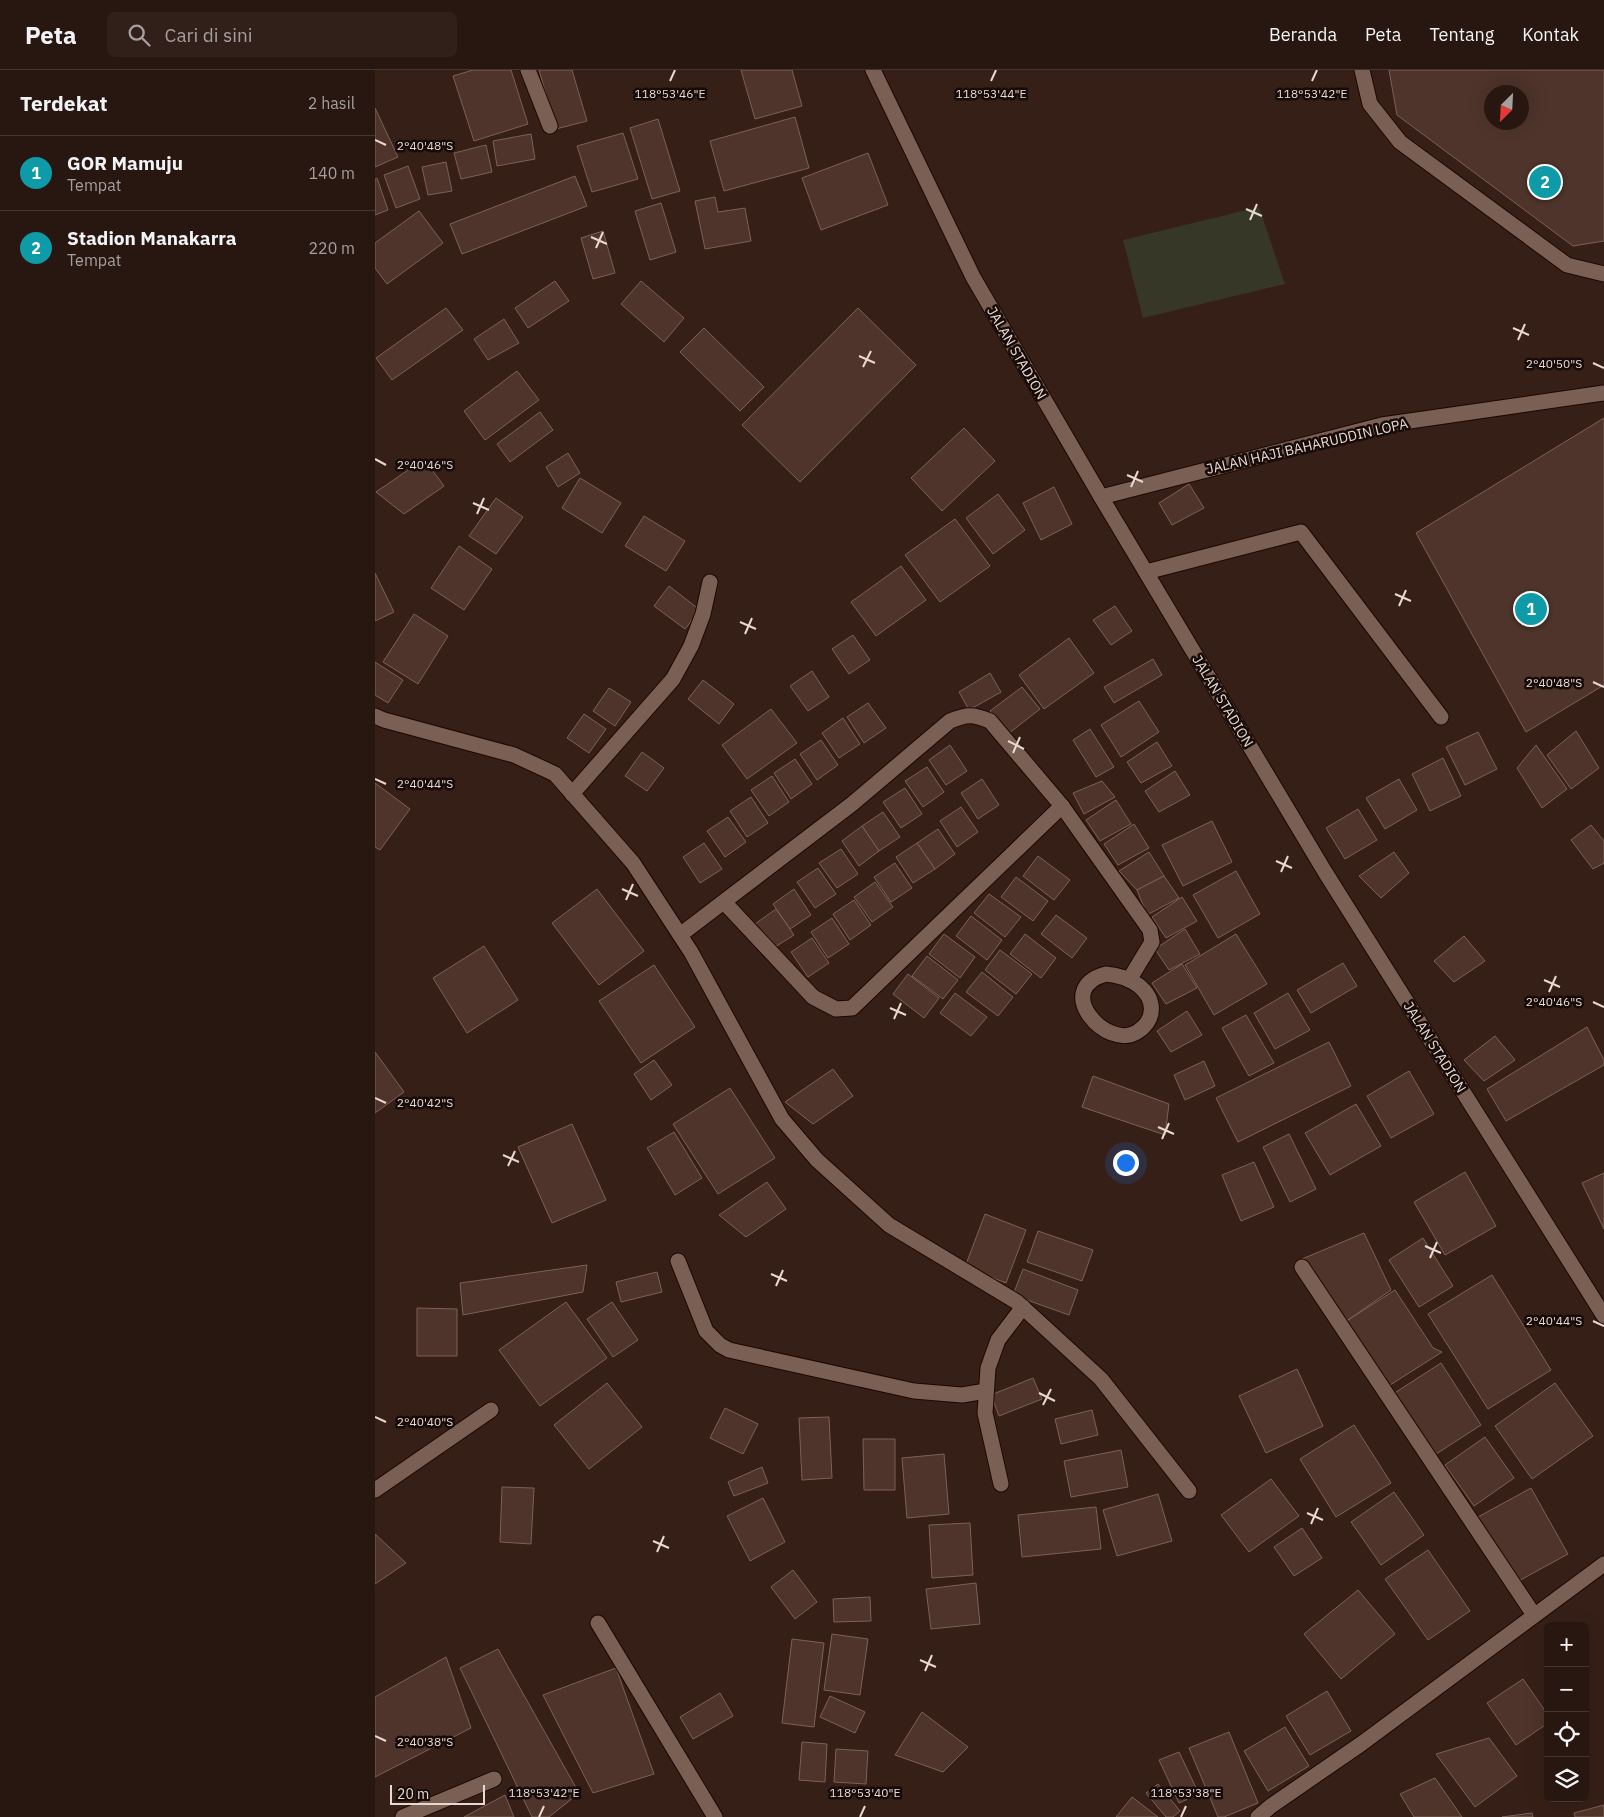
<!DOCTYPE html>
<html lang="id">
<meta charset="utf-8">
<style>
body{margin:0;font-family:"IBM Plex Sans",sans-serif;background:#302019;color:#f1f3f6}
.controls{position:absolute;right:15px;bottom:15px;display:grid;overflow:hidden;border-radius:8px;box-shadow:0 5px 20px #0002}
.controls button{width:45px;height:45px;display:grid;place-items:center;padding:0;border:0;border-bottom:1px solid #443630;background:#281710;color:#f1f3f6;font:25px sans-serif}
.compass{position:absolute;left:1109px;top:15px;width:45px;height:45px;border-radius:50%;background:#281710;box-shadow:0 5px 20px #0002;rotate:204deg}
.scale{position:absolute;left:15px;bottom:12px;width:95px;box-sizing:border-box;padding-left:5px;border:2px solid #e9d8d2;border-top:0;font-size:14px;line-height:18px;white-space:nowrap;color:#e9d8d2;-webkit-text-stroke:4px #160b08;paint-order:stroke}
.you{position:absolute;left:750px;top:1092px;width:18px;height:18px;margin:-12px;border:4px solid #fff;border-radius:50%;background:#1a73e8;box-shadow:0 0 0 8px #1a73e833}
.badge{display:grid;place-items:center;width:32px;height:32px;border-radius:50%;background:#2563eb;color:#fff;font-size:16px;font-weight:700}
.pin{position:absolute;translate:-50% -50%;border:2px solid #fff;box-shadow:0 1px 5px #0006}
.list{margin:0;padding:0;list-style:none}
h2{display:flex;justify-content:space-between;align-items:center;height:65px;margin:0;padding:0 20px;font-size:21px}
h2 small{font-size:16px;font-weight:400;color:#a59f9f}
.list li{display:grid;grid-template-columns:32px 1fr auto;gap:15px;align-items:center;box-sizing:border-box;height:75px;padding:0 20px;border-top:1px solid #443630}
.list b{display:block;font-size:19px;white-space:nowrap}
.list p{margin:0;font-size:16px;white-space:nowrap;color:#a59f9f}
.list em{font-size:16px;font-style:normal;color:#a59f9f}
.icon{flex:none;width:28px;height:28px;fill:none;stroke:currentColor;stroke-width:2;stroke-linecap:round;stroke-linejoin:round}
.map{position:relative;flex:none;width:1229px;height:1747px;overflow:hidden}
header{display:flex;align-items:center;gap:30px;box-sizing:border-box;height:70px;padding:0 25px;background:#281710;border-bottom:1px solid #443630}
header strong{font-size:24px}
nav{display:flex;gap:28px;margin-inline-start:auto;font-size:18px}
.search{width:350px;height:45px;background:#302019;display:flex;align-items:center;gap:12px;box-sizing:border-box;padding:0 18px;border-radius:8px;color:#a59f9f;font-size:19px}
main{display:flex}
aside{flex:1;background:#281710}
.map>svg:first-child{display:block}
.green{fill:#363727}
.building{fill:#4e342a;stroke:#7c6157;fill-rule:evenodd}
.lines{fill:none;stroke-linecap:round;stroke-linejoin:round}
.minor-casing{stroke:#1c0802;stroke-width:17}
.minor{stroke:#7a5f54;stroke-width:15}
.ticks{fill:none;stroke:#e9d8d2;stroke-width:2}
.labels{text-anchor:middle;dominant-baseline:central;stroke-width:5;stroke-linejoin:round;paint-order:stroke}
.street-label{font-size:14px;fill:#e9d8d2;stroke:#160b08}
.ticks-label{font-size:12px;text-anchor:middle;fill:#e9d8d2;stroke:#160b08;stroke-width:5;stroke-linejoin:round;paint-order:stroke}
</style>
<header>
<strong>Peta</strong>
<div class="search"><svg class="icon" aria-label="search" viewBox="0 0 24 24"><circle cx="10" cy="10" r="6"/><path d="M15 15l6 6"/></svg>Cari di sini</div>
<nav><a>Beranda</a><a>Peta</a><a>Tentang</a><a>Kontak</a></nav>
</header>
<main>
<aside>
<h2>Terdekat<small>2 hasil</small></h2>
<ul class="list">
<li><span class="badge" style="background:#0f9aa8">1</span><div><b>GOR Mamuju</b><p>Tempat</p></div><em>140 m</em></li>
<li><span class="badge" style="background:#0f9aa8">2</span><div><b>Stadion Manakarra</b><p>Tempat</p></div><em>220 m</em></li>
</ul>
</aside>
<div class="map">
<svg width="1229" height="1747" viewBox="0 0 1229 1747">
<rect width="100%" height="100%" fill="#361f16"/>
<polygon class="green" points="884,137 910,214 768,248 748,170"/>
<g class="building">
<polygon points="98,0 136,0 153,54 99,71 78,6"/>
<polygon points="164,0 197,0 212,51 181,59"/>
<polygon points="366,0 417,0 427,36 380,49"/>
<path d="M 1014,0 L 1229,0 L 1229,171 L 1198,176 L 1022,45 ZM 1116,22 L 1146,22 L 1146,52 L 1116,52 Z"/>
<polygon points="0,38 23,87 0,97"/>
<polygon points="420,47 434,98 349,121 335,71"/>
<polygon points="283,49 305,121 277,129 255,58"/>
<polygon points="248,63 263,109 217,122 202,76"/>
<polygon points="156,64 160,89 122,96 118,71"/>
<polygon points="111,75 117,102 86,109 79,83"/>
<polygon points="493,83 513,135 446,160 427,108"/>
<polygon points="71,92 77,121 53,125 47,97"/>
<polygon points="33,96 45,129 21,138 9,105"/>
<polygon points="200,106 212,136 87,184 75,154"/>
<polygon points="2,108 13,140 0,145 0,109"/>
<polygon points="340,127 343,142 370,138 376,171 330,179 320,131"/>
<polygon points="286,133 301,182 275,190 260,141"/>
<polygon points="44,141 68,173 12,214 0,198 0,173"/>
<polygon points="228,161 240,203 218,209 206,168"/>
<polygon points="180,211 194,231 153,258 140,238"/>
<polygon points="266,211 309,248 289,272 246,234"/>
<polygon points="71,238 88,260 17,310 1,288"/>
<polygon points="483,238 541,295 425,412 367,355"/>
<polygon points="129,249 144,273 113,290 99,269"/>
<polygon points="329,258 389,317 365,341 305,282"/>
<polygon points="142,301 164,330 110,370 89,341"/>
<polygon points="165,342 178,360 135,392 122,374"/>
<polygon points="1229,348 1229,615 1151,662 1041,463"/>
<polygon points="589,358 620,391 567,441 536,408"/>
<polygon points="193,383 205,403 183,417 171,397"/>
<polygon points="49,389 69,416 29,444 1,422"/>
<polygon points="205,408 246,433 227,463 187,438"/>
<polygon points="814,414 829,438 797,455 784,433"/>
<polygon points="679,417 697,454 666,470 648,433"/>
<polygon points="623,424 650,460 618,484 591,448"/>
<polygon points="121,428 148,447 121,484 94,466"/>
<polygon points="269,446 310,471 291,501 250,476"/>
<polygon points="580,449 615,496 565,532 530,485"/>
<polygon points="84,476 117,499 89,540 56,518"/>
<polygon points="526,496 551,530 501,566 476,532"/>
<polygon points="0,503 19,542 0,551"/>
<polygon points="294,516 325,540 310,559 279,536"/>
<polygon points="740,536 757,561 736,575 718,550"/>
<polygon points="39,544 73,566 43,614 8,592"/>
<polygon points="478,565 495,590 474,604 457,579"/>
<polygon points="694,568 719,603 669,639 644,605"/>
<polygon points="778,589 787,605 739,633 729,617"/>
<polygon points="0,592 28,610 13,633 0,625"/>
<polygon points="437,601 454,627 433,641 415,616"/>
<polygon points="615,603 626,622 594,640 584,622"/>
<polygon points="328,610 359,634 344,654 313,629"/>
<polygon points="647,617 665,639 633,664 615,641"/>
<polygon points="234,618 256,632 240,656 218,641"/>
<polygon points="764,631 784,662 746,687 726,655"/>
<polygon points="493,633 511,658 489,673 472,647"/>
<polygon points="396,639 422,673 372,709 347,675"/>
<polygon points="209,644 231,659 214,683 192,668"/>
<polygon points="468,648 485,674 464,688 447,663"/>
<polygon points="715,659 739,697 721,707 698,670"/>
<polygon points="1201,661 1224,698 1196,719 1172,685"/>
<polygon points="1103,662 1122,699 1090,715 1071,677"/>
<polygon points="446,670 463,695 442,710 425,684"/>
<polygon points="782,672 797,696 766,713 752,692"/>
<polygon points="575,675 592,701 571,715 554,690"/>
<polygon points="1161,675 1192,719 1167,738 1142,698"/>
<polygon points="267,682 289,698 272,721 250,706"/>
<polygon points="1068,688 1086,726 1055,741 1037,704"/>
<polygon points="420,689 437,714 416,729 399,703"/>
<polygon points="552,697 569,722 548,737 530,711"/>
<polygon points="800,701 815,725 784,742 770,721"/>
<polygon points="397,706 414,732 394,746 376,720"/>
<polygon points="607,709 624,735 603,749 586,723"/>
<polygon points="1024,709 1042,740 1010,759 991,728"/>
<polygon points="727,711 740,727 709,744 698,723"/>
<polygon points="0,713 35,739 5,780 0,777"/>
<polygon points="530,718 547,744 526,758 508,732"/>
<polygon points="376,727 393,753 372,767 355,741"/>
<polygon points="741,730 756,754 725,771 711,750"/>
<polygon points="586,737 603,762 582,777 565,751"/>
<polygon points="983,739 1002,770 970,789 951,758"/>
<polygon points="508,742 525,767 504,781 487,756"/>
<polygon points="353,747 371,772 350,787 332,761"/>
<polygon points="837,751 857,792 808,816 787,775"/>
<polygon points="759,754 774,778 743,795 729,774"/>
<polygon points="1216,755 1229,771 1229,793 1218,799 1196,770"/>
<polygon points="487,756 504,781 484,796 467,771"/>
<polygon points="563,759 580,784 560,799 542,773"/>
<polygon points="329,773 347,799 325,813 308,787"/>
<polygon points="542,773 560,799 538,813 521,787"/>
<polygon points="466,779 483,804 462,818 444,793"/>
<polygon points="774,782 789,806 762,820 744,801"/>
<polygon points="1019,782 1034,803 1006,828 984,806"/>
<polygon points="663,786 695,810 679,830 648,806"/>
<polygon points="520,793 537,818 516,832 499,807"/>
<polygon points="443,798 461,824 440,838 422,812"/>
<polygon points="861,801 885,844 843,868 818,825"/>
<polygon points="789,806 804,828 772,845 762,820"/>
<polygon points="641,807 673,831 658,851 626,827"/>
<polygon points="500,812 518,837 497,852 479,827"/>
<polygon points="222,819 269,881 224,915 177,853"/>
<polygon points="419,819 436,845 415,859 398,834"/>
<polygon points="614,824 646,847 630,867 599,843"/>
<polygon points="807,827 822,851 791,868 777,847"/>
<polygon points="479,830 496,855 475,870 458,844"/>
<polygon points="401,839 419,865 397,879 380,854"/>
<polygon points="681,845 712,868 697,888 666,864"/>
<polygon points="596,846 627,870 612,890 581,866"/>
<polygon points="457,848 474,874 453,888 436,862"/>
<polygon points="810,859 825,884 794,900 780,879"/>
<polygon points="569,864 600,887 585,908 554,884"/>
<polygon points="650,864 681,888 666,908 635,884"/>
<polygon points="861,864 892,914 839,945 810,895"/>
<polygon points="1089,866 1110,891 1079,912 1059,891"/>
<polygon points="437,868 454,893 433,907 416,882"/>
<polygon points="109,876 143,930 92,963 58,908"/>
<polygon points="625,880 657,904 641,924 610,900"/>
<polygon points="552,886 583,910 568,929 537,906"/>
<polygon points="968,893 982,916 936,943 922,920"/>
<polygon points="807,894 822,918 791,934 777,913"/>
<polygon points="279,895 320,957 266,993 224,931"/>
<polygon points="607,902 638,927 623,946 591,922"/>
<polygon points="533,904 564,928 549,948 518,924"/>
<polygon points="580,923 612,947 596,966 565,943"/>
<polygon points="913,923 935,960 900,979 879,943"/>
<polygon points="812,941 827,965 796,982 782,961"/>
<polygon points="871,945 899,993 874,1006 847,958"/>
<polygon points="1212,957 1229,990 1229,995 1131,1051 1112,1019"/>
<polygon points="1120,966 1140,990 1109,1011 1089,990"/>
<polygon points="954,972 976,1016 863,1072 841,1028"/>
<polygon points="0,982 29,1022 0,1043"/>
<polygon points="279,990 297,1015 276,1030 259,1004"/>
<polygon points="829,991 840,1016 810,1030 799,1005"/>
<polygon points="458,999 478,1026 438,1054 410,1032"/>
<polygon points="1034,1001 1059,1044 1016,1068 992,1026"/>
<polygon points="718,1006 794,1034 790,1065 707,1037"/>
<polygon points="355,1018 400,1088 343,1124 298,1054"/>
<polygon points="981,1034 1006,1076 955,1105 930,1063"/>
<polygon points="197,1054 231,1130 177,1153 143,1077"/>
<polygon points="299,1062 327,1108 300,1125 272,1078"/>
<polygon points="914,1064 941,1119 915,1132 888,1077"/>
<polygon points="879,1092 899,1137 866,1151 847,1105"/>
<polygon points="1090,1102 1121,1156 1070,1185 1039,1132"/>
<polygon points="1229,1103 1229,1159 1207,1113"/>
<polygon points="392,1112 411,1139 371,1167 344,1145"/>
<polygon points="610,1144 651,1160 631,1213 590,1197"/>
<polygon points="663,1161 718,1180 707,1211 652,1192"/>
<polygon points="989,1163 1016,1220 970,1252 927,1189"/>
<polygon points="1048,1168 1078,1216 1044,1237 1014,1190"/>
<polygon points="212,1195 208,1222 88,1245 85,1213"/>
<polygon points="648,1199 703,1220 694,1245 638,1225"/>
<polygon points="282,1202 287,1222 246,1232 241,1212"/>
<polygon points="1117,1205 1176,1300 1113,1339 1053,1244"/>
<polygon points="1020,1220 1058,1278 1067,1282 1012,1317 970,1252"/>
<polygon points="191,1232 232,1288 165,1336 124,1280"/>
<polygon points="237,1232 263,1270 238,1287 212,1249"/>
<polygon points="42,1238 82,1239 82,1286 42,1286"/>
<polygon points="1066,1293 1106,1355 1058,1386 1018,1324"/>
<polygon points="922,1299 948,1356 891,1383 864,1326"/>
<polygon points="658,1308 667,1329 624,1346 616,1325"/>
<polygon points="232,1313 267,1357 214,1399 179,1355"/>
<polygon points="1180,1313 1218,1366 1157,1409 1120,1356"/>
<polygon points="350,1338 383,1354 368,1384 335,1368"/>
<polygon points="717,1340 723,1365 686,1374 680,1349"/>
<polygon points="454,1347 457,1408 427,1410 424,1348"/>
<polygon points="979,1355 1016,1413 961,1447 925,1389"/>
<polygon points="1110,1367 1139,1408 1099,1436 1070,1395"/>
<polygon points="488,1369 520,1369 520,1420 489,1420"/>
<polygon points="746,1380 753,1417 696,1427 689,1391"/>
<polygon points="569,1384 574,1444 532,1448 527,1388"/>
<polygon points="387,1397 393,1413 359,1426 353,1412"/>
<polygon points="896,1409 924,1446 874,1482 846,1445"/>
<polygon points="127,1417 159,1418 156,1474 125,1472"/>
<polygon points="1156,1418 1193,1484 1140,1513 1103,1447"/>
<polygon points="1019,1422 1049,1465 1006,1495 976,1452"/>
<polygon points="783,1424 797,1471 742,1486 728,1440"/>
<polygon points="388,1428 410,1472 375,1491 352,1446"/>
<polygon points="721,1437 726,1479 647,1487 643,1445"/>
<polygon points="595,1453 598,1505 557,1508 554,1455"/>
<polygon points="927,1458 947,1488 919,1506 899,1477"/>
<polygon points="0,1464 31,1493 0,1514"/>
<polygon points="1053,1480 1095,1541 1053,1570 1010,1509"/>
<polygon points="418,1500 442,1532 420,1549 396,1517"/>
<polygon points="601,1513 605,1554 556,1559 551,1519"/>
<polygon points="983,1520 1020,1564 966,1609 929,1564"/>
<polygon points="495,1527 496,1551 459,1552 458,1529"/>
<polygon points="457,1564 493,1569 485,1625 449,1620"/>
<polygon points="417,1569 449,1573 439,1657 407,1653"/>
<polygon points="123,1579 204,1723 174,1747 157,1747 85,1598"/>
<polygon points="71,1587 96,1658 0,1707 0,1627"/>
<polygon points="241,1598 279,1704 218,1723 168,1625"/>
<polygon points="1148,1609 1173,1645 1173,1653 1141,1675 1112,1633"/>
<polygon points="952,1621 976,1661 935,1685 911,1646"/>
<polygon points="345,1623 358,1646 318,1669 305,1647"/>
<polygon points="455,1626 490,1642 480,1663 445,1647"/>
<polygon points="547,1642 593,1677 568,1702 520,1685"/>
<polygon points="910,1657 934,1696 893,1721 869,1681"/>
<polygon points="854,1662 883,1733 849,1747 843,1747 814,1678"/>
<polygon points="1114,1668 1142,1706 1100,1737 1061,1684"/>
<polygon points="427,1672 452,1674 450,1712 424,1710"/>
<polygon points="461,1679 493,1681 491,1714 459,1712"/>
<polygon points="804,1682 824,1724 804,1733 784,1690"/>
<polygon points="1060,1708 1087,1747 1039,1747 1025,1724"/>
<polygon points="783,1714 805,1741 798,1747 791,1747 771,1723"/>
<polygon points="130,1725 139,1747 89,1747"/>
<polygon points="757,1727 783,1747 741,1747"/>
<polygon points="1229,1735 1229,1747 1200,1747 1199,1743"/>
<polygon points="1157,1743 1158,1747 1127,1747"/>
</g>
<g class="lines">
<defs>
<g id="minor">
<polyline points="153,0 175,56"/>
<polyline points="498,0 598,207 726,427 950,802 1229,1246"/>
<polyline points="987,0 995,34 1025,72 1192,195 1229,204"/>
<polyline points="726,427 1007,355 1229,323"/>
<polyline points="771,502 926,462 1066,647"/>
<polyline points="0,646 9,650 139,685 180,704 258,793 316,882 407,1049 442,1090 514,1155 642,1232 726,1309 814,1421"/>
<polyline points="197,724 298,609 316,576 328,544 335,512"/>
<polyline points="349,832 438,927 461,939 477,938 687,736"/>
<path d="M 305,865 L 477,734 L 575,651 C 592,644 598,644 615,651 L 687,736 L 775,860 L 777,872 L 754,910"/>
<path d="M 731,904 C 742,905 753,908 763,915 C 781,929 781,950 762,962 C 732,981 676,919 731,904 Z"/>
<polyline points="303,1191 331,1261 345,1275 354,1280 539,1321 587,1325 611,1321"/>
<polyline points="927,1197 1159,1545"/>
<polyline points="626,1414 610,1343 613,1298 623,1270 648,1237"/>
<polyline points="0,1420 116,1340"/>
<polyline points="223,1553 340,1747"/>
<polyline points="28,1747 119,1709"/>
<polyline points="883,1747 896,1736 986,1674 1229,1494"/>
</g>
</defs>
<use href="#minor" class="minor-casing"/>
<use href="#minor" class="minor"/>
</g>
<path class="ticks" d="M 295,11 L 300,0M 616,11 L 621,0M 937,11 L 942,0M 0,70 L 11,75M 871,139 L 887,146M 875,150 L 882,134M 216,167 L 232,174M 221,178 L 228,162M 1138,258 L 1154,265M 1143,270 L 1150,254M 484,286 L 500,293M 1218,293 L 1229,298M 488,297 L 496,281M 0,389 L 11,395M 752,405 L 768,412M 756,417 L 763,401M 98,433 L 114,440M 102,444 L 109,428M 1020,524 L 1036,531M 1024,536 L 1031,520M 365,552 L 381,559M 370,564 L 377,548M 1218,612 L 1229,617M 633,671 L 649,679M 638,683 L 645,667M 0,709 L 11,714M 901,791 L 917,798M 906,802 L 913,786M 247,819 L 263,826M 251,830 L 258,814M 1169,910 L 1185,917M 1174,922 L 1181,906M 1218,932 L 1229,937M 515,938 L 531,945M 519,949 L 526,933M 0,1028 L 11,1033M 783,1057 L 799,1064M 787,1069 L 794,1053M 128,1085 L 144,1092M 133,1096 L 140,1081M 1050,1176 L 1066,1183M 1055,1188 L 1062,1172M 396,1204 L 412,1211M 401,1216 L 408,1200M 1218,1251 L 1229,1256M 664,1323 L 680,1331M 668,1335 L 676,1319M 0,1347 L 11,1352M 932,1443 L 948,1450M 936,1454 L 943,1438M 278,1471 L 294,1478M 282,1482 L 289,1466M 545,1590 L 561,1597M 550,1601 L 557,1585M 0,1666 L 11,1671M 164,1747 L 169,1736M 485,1747 L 490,1736M 806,1747 L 811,1736"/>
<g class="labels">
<g class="street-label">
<text transform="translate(642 283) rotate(60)">JALAN STADION</text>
<text transform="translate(932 376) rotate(-13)">JALAN HAJI BAHARUDDIN LOPA</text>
<text transform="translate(848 631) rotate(59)">JALAN STADION</text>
<text transform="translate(1060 977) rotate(58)">JALAN STADION</text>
</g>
</g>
<g class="ticks-label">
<text x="616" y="28">118°53'44"E</text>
<text x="937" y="28">118°53'42"E</text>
<text x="295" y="28">118°53'46"E</text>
<text x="50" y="80">2°40'48"S</text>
<text x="1179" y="298">2°40'50"S</text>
<text x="50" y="399">2°40'46"S</text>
<text x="1179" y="617">2°40'48"S</text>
<text x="50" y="718">2°40'44"S</text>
<text x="1179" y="936">2°40'46"S</text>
<text x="50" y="1037">2°40'42"S</text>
<text x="1179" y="1255">2°40'44"S</text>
<text x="50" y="1356">2°40'40"S</text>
<text x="50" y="1676">2°40'38"S</text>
<text x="169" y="1727">118°53'42"E</text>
<text x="490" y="1727">118°53'40"E</text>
<text x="811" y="1727">118°53'38"E</text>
</g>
</svg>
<div class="controls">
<button>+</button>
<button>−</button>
<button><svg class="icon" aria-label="locate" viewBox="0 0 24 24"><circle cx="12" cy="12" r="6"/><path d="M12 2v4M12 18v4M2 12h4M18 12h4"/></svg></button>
<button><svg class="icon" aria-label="layers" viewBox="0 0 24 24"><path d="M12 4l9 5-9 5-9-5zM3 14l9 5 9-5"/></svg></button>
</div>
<svg class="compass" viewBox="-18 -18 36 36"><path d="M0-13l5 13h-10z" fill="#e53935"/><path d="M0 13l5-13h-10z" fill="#a59f9f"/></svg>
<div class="scale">20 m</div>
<div class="you"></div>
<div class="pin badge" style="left:1156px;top:539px;background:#0f9aa8">1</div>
<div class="pin badge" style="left:1170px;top:112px;background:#0f9aa8">2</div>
</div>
</main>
